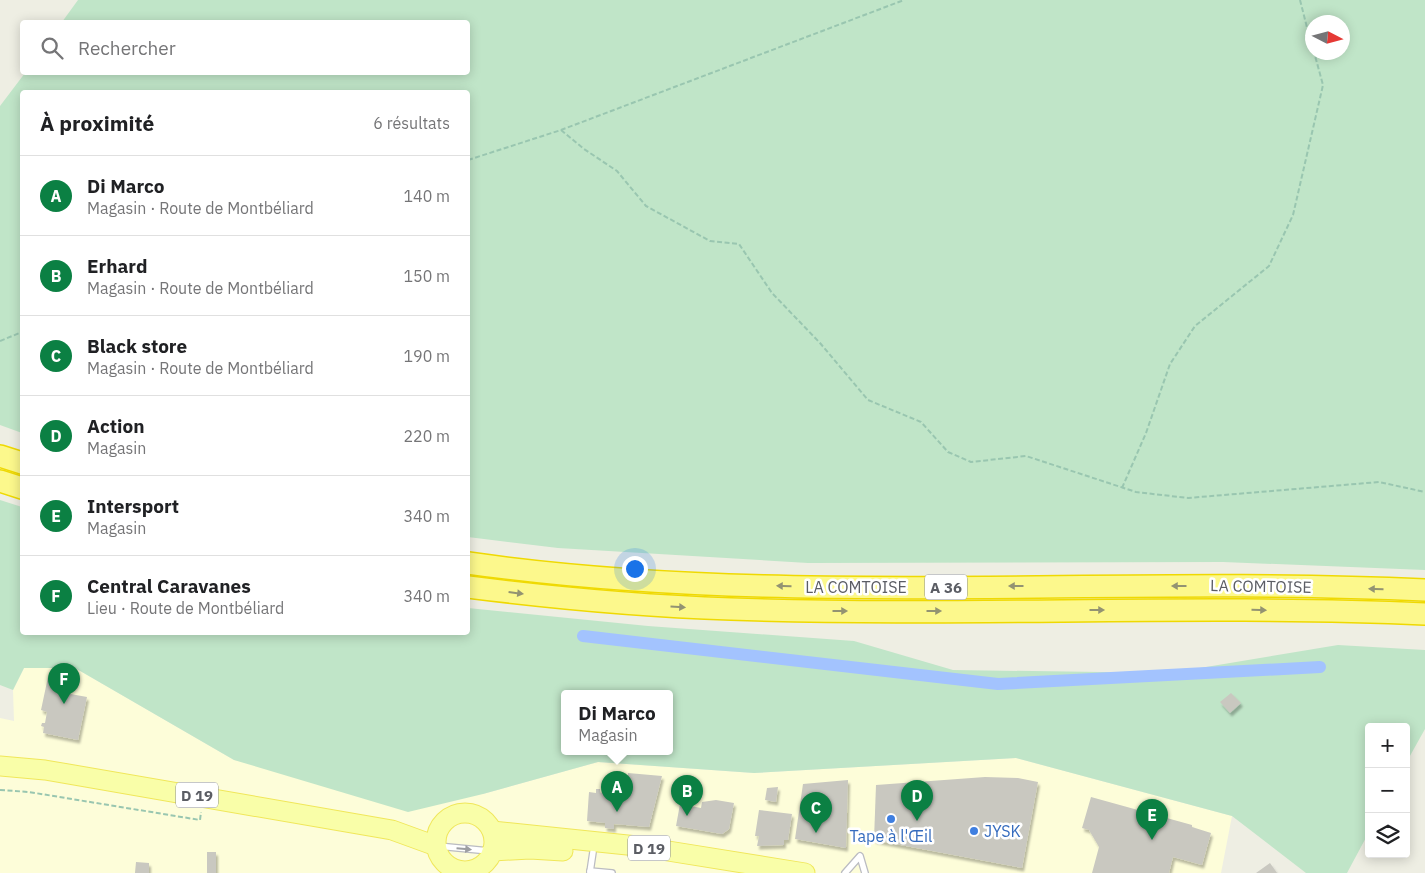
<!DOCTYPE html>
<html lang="fr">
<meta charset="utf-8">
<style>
body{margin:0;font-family:"IBM Plex Sans",sans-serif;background:#f6f6f6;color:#202124}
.controls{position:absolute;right:15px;bottom:15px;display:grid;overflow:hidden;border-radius:5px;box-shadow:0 2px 12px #0003}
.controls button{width:45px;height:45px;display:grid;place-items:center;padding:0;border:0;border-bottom:1px solid #e0e0e0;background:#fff;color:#202124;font:25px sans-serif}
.compass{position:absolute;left:1305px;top:15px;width:45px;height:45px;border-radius:50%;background:#fff;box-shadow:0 2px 12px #0003;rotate:96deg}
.you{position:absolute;left:634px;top:568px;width:18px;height:18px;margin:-12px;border:4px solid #fff;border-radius:50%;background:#1a73e8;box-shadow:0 0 0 8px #1a73e833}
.badge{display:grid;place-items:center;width:32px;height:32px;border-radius:50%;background:#0b8043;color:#fff;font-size:16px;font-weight:700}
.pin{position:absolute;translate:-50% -41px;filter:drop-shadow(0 1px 2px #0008)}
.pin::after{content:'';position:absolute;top:26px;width:18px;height:15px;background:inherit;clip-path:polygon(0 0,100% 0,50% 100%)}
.popup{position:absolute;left:561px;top:690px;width:112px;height:65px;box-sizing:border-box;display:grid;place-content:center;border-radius:5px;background:#fff;filter:drop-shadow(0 1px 4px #0005);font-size:16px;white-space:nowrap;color:#757577}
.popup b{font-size:19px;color:#202124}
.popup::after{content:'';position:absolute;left:50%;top:100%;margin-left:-10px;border:10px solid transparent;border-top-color:#fff}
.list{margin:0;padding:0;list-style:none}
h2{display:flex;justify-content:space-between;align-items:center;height:65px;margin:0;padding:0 20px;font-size:21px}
h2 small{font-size:16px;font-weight:400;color:#757577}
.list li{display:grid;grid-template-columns:32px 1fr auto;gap:15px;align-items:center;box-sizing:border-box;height:80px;padding:0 20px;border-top:1px solid #e0e0e0}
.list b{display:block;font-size:19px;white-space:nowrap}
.list p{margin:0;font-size:16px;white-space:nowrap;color:#757577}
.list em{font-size:16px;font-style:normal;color:#757577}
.icon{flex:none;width:28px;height:28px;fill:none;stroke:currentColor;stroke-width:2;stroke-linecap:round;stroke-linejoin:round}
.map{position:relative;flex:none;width:1425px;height:873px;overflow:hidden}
.search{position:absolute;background:#fff;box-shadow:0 2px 12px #0003;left:20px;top:20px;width:450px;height:55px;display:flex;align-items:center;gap:12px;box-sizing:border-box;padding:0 18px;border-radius:5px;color:#757577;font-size:19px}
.panel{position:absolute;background:#fff;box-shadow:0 2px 12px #0003;left:20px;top:90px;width:450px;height:545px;border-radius:5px}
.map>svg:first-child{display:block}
.commercial{fill:#fdfdd9}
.green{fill:#c0e5c8;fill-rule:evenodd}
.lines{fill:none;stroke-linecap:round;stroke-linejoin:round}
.canal{stroke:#a3c3fe;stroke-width:12}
.building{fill:#c9c8c0;filter:url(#shadow)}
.lane-casing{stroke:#bbbcc2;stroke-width:8}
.primary-casing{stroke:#f0e75a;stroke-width:21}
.highway-casing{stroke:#efd902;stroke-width:24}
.path{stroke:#99c6b0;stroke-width:2;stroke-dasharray:5 2.5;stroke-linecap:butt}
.lane{stroke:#fff;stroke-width:5.5}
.primary{stroke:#f9fea8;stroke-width:19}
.highway{stroke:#fcf88c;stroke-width:21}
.oneway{fill:#939372}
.oneway2{fill:#9d9ea2}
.shop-dot{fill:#3f7fe0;stroke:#fff;stroke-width:2}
.labels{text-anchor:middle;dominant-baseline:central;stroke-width:5;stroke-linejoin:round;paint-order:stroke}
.shield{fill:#fff;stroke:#8c8e92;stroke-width:1}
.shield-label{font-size:15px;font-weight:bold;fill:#5b5d64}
.street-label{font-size:16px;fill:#5b5d64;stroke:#fff}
.shop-label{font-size:16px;fill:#366cbe;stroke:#fff;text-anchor:start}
</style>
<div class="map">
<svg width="1425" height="873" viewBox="0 0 1425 873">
<defs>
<filter id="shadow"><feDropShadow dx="2" dy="3.5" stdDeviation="1" flood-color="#0004"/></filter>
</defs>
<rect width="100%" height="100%" fill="#eeeee3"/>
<polygon class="commercial" points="24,668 75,668 234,760 483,794 598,762 754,773 1016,758 1232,816 1221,873 0,873 0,718 14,721 13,690"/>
<g class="green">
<path d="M 78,0 L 1425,0 L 1425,570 L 1223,562 L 808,563 L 558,548 L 468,537 L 468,92 L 22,92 L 22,433 L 0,425 L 0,106 L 25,73 L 468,72 L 468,22 L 62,22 ZM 1312,22 L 1342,22 L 1342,52 L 1312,52 Z"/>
<path d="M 0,500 L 22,507 L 22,632 L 468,632 L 468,608 L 648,626 L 854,641 L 953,670 L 1170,673 L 1338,645 L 1425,650 L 1425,729 L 1406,763 L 1406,727 L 1369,727 L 1369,832 L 1347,873 L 1306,873 L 1232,816 L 1016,758 L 754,773 L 598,762 L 483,794 L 408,812 L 234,760 L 75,668 L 24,668 L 13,690 L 0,685 ZM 564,693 L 670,693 L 670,751 L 564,751 Z"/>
</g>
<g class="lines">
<polyline class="canal" points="583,636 998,684 1320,667"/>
</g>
<g class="building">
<polygon points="48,677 67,680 65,693 87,697 78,740 43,733 44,727 41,726 42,723 45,723 47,712 41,710"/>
<polygon points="1231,693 1241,703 1230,713 1220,702"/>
<polygon points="628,773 662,776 649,827 614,824 614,829 605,828 605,823 587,821 589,792 596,793 596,789 600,789 600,793 626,795"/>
<polygon points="985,777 1018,778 1038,782 1022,868 874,840 876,785"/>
<polygon points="848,780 846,848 795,839 803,784"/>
<polygon points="778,787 776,802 765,800 767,788"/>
<polygon points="1091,797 1192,825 1192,827 1211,833 1202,865 1173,857 1169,873 1092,873 1099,847 1089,830 1082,828"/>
<polygon points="716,800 734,803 729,829 722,834 676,826 680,804 701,808 702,802"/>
<polygon points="759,810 792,814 788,840 784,840 784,845 757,846 759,836 755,836"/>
<rect x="207" y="852" width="9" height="21"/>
<polygon points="136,862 149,863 149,873 135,873"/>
<polygon points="1270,863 1277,873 1256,873"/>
</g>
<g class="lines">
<defs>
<g id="lane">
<polyline points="438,846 489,851"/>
<polyline points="453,869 453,873"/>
<polyline points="590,871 612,873"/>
<polyline points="590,872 593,852"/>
<polyline points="474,873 475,869"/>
<polyline points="845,873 860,856 865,873"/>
</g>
<g id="primary">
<polyline points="0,766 45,770 392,830 436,846"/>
<circle cx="465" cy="842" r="29"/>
<polyline points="492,831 637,846 805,873"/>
<polyline points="492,851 530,849 563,851"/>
</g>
<g id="highway">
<polyline points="0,456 22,463"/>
<polyline points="0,481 22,488"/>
<path d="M 468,563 C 785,608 1106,575 1425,590"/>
<path d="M 468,587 C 555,598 643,606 731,609 C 963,617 1194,604 1425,614"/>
</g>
</defs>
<use href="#lane" class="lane-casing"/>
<use href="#primary" class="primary-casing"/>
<use href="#highway" class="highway-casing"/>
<g class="path">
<polyline points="1300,0 1312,47"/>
<polyline points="561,130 584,149 617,171 646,206 710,241 739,244 772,293 820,343 868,400 921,422 948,452 971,462 1026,456 1136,492 1188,498 1379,482 1425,492"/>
<polyline points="468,160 561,130 904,0"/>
<polyline points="0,341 22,332"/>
<polyline points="1122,488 1146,433 1170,364 1195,326 1269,266 1293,215 1323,85 1314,52"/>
<polyline points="0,790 29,792 200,820 201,812"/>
</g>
<use href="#lane" class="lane"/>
<use href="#primary" class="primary"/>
<use href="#highway" class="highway"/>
</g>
<defs><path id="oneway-solid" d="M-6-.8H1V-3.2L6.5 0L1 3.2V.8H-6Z" transform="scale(1.25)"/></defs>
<g class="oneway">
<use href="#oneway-solid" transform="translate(784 586) rotate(-179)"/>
<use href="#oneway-solid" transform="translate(1016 586) rotate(180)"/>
<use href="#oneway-solid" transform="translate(1179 586) rotate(180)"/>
<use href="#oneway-solid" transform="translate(1376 589) rotate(-179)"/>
<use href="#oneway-solid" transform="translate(516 593) rotate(7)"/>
<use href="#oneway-solid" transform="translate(678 607) rotate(3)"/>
<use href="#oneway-solid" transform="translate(1097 610)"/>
<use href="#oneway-solid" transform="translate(1259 610) rotate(1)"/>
<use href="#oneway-solid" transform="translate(840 611)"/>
<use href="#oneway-solid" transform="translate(934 611)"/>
</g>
<use class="oneway2" href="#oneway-solid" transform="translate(464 849) rotate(5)"/>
<g class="shop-dot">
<circle cx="891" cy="819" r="5"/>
<circle cx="974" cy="831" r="5"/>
</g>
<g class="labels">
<g class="shield">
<rect x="925" y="574.5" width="42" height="25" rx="4"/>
<rect x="176" y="782.5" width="42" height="25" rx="4"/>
<rect x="628" y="835.5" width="42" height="25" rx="4"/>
</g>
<g class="shield-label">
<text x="946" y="587">A 36</text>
<text x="197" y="795">D 19</text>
<text x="649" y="848">D 19</text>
</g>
<g class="street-label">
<text transform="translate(1261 586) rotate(1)">LA COMTOISE</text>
<text x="856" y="587">LA COMTOISE</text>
</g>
<g class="shop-label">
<text x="984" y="831">JYSK</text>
<text x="891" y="836" text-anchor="middle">Tape à l'Œil</text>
</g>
</g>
</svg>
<div class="controls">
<button>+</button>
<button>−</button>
<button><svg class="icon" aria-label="layers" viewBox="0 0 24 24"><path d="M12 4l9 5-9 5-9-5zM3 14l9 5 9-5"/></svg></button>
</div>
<svg class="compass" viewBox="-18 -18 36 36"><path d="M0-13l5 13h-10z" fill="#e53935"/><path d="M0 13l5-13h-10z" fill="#757577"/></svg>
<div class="you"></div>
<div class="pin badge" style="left:617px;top:812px">A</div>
<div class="popup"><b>Di Marco</b>Magasin</div>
<div class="pin badge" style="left:687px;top:816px">B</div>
<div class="pin badge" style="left:816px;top:833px">C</div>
<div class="pin badge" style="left:917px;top:821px">D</div>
<div class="pin badge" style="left:1152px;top:840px">E</div>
<div class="pin badge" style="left:64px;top:704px">F</div>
<div class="search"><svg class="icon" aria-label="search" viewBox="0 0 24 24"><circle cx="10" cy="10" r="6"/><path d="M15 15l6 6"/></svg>Rechercher</div>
<section class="panel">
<h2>À proximité<small>6 résultats</small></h2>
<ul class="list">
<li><span class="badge">A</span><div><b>Di Marco</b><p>Magasin · Route de Montbéliard</p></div><em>140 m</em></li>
<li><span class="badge">B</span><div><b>Erhard</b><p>Magasin · Route de Montbéliard</p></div><em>150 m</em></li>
<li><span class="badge">C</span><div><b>Black store</b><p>Magasin · Route de Montbéliard</p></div><em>190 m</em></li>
<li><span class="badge">D</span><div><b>Action</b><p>Magasin</p></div><em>220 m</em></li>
<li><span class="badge">E</span><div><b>Intersport</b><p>Magasin</p></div><em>340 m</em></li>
<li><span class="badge">F</span><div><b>Central Caravanes</b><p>Lieu · Route de Montbéliard</p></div><em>340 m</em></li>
</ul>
</section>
</div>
